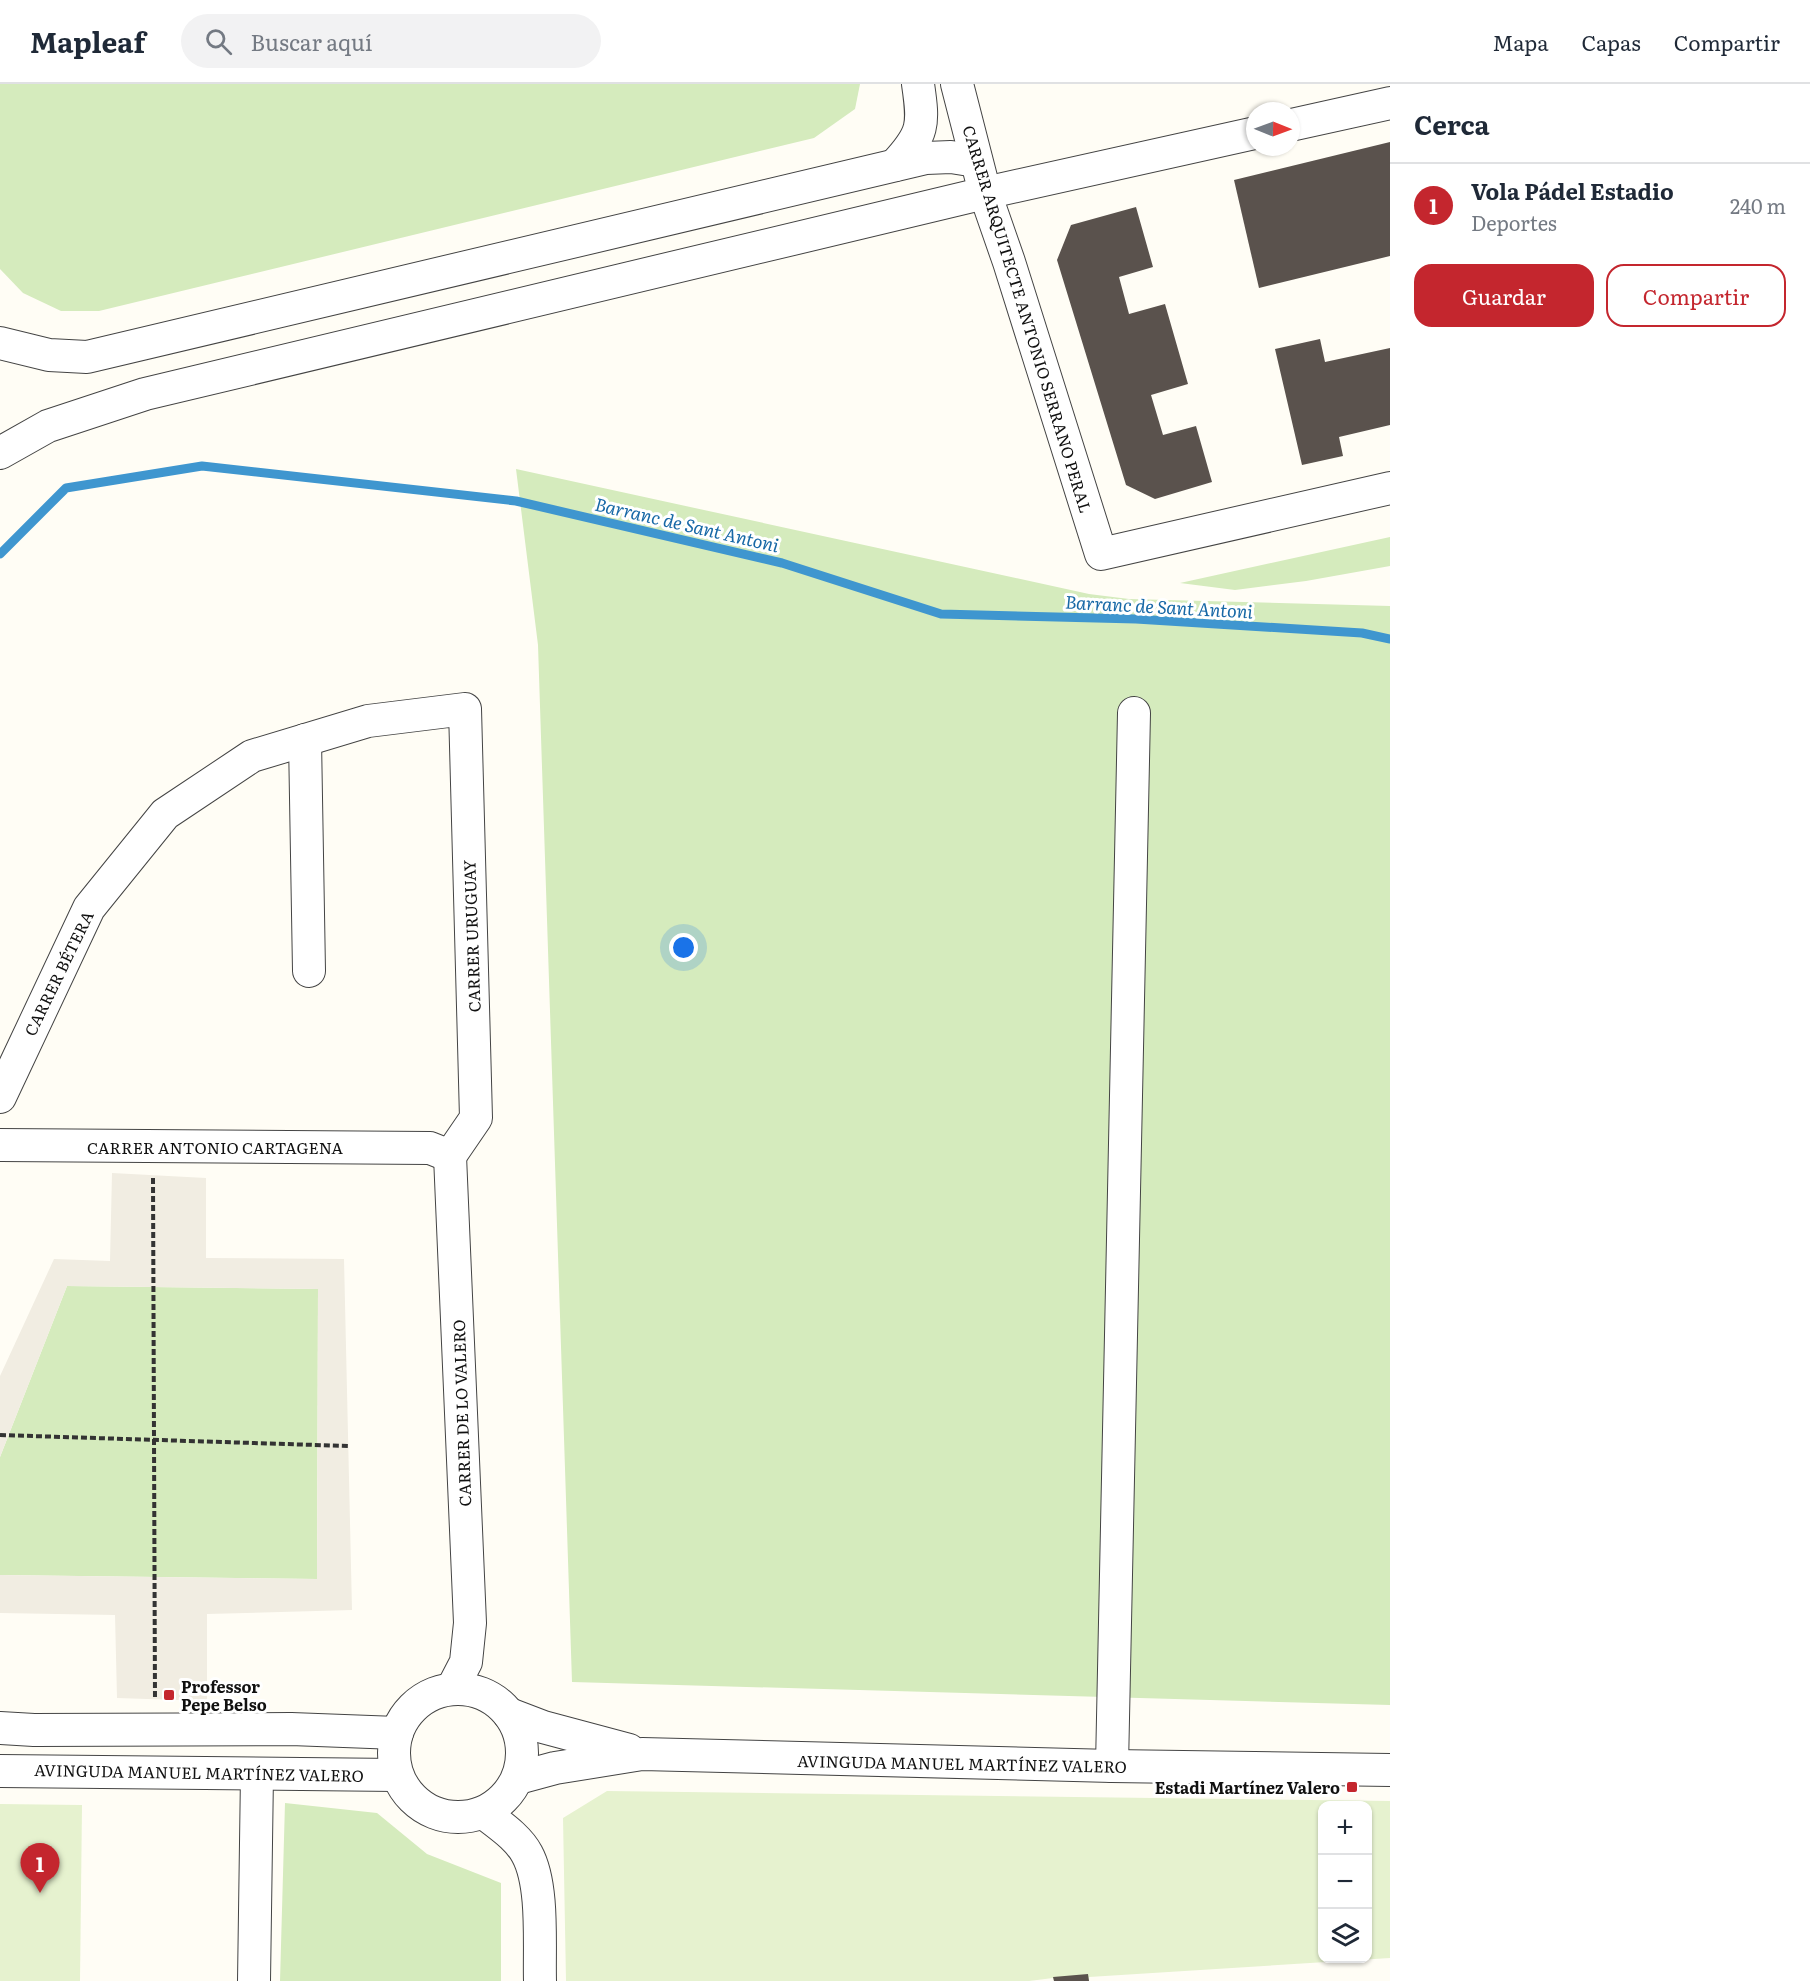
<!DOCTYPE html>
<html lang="es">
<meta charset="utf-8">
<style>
body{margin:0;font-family:Literata,serif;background:#f2f2f3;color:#1f2937}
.controls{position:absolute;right:18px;bottom:18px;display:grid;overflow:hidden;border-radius:12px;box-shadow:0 2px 4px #0004}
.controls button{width:54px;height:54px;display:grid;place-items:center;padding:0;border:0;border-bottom:2px solid #e0e1e3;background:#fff;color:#1f2937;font:30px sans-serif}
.compass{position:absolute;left:1246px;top:18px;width:54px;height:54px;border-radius:50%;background:#fff;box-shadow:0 2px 4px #0004;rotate:91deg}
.you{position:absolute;left:684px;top:864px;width:21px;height:21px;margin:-15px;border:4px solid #fff;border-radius:50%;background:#1a73e8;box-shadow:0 0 0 9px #1a73e833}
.badge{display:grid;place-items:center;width:39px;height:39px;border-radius:50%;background:#c4262e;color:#fff;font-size:20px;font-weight:700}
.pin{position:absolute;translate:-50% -50px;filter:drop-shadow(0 2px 3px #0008)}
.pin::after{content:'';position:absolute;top:32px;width:21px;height:18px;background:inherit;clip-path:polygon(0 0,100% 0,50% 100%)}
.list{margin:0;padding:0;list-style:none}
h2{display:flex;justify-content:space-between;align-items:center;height:78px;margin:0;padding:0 24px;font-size:26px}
h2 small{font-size:20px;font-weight:400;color:#747a83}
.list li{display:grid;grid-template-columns:39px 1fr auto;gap:18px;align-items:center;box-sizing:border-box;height:84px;padding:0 24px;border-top:2px solid #e0e1e3}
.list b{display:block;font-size:22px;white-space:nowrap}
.list p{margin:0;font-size:20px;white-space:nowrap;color:#747a83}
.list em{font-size:20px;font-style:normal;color:#747a83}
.actions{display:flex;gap:12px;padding:18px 24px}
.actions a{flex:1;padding:14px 0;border:2px solid #c4262e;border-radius:18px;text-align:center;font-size:21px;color:#c4262e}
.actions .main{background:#c4262e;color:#fff}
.icon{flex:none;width:33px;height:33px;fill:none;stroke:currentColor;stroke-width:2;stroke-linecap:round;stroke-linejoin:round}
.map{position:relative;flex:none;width:1390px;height:1897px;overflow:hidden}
header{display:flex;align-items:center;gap:36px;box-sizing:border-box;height:84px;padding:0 30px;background:#fff;border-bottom:2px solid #e0e1e3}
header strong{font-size:28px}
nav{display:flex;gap:33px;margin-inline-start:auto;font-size:21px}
.search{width:420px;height:54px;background:#f2f2f3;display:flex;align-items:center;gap:15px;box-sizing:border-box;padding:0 21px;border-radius:33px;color:#747a83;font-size:22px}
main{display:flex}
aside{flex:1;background:#fff}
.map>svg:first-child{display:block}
.green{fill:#d5ebbd}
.pitch{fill:#e6f2cf;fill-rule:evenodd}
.plaza{fill:#f1ede2}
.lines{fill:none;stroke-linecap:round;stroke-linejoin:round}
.stream{stroke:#3f96cf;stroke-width:9}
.building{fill:#5a524d}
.minor-casing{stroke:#444;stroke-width:34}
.path{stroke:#333;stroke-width:4;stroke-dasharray:6 3;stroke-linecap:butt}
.minor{stroke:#fff;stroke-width:32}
.poi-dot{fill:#c4262e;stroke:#fff;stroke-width:2}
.labels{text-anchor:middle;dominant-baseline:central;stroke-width:6;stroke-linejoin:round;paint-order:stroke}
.street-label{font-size:16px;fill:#111;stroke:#fff}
.poi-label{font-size:16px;font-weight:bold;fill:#111;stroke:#fff;text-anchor:start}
.water-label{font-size:18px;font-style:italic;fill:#1768a6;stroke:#fff}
</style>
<header>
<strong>Mapleaf</strong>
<div class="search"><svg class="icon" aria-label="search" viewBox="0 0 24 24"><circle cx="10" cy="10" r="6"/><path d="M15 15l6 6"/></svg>Buscar aquí</div>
<nav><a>Mapa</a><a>Capas</a><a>Compartir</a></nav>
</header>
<main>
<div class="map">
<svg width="1390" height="1897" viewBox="0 0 1390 1897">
<rect width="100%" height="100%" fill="#fffdf5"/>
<g class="green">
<polygon points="0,0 860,0 855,25 814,54 99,227 61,227 23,209 0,185"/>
<polygon points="516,385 1089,510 1129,515 1390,522 1390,1621 572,1598 538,561"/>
<polygon points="1390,453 1390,482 1306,497 1235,506 1180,499"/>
<polygon points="67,1202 318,1205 317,1495 0,1491 0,1373"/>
<polygon points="285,1719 377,1729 427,1770 501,1799 501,1897 280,1897"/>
</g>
<g class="pitch">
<path d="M 607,1707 L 1390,1717 L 1390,1874 L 1089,1893 L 1089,1897 L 1054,1897 L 1053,1894 L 1029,1897 L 566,1897 L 563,1734 ZM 1322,1722 L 1368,1722 L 1368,1874 L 1322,1874 Z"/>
<polygon points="0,1720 82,1721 80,1897 0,1897"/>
</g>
<polygon class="plaza" points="112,1089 206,1094 206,1174 344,1175 352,1526 207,1530 207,1617 117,1614 115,1531 0,1529 0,1491 317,1495 318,1205 67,1202 0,1373 0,1292 54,1175 110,1177"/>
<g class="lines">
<polyline class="stream" points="0,470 66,404 202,382 516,417 782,479 941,530 1136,535 1362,549 1390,555"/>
</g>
<g class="building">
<polygon points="1390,58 1390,172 1259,204 1234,96"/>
<polygon points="1136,123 1153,183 1119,193 1129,230 1165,220 1188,300 1151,311 1163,351 1196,342 1212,398 1155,415 1126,401 1057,176 1071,141"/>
<polygon points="1320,255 1325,278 1390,264 1390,341 1339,353 1343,372 1302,381 1275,265"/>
<polygon points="1088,1890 1089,1897 1054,1897 1053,1893"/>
</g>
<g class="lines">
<defs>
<g id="minor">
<polyline points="957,0 985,109 1009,178 1101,470 1390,404"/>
<polyline points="1291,41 1390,19"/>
<path d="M 895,81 C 924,50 924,41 918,0"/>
<polyline points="0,259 49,271 87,273 926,74 951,73 976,77"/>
<polyline points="0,369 48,342 145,310 985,109 1255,49"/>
<polyline points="305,656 309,887"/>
<polyline points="0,1013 89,824 165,730 252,672 368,637 465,625 476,1034 450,1072"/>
<polyline points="0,1061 430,1064 450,1072"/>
<polyline points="450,1072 470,1539 466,1578 452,1605"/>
<circle cx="458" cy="1669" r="64"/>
<polyline points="509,1630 543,1643 629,1666"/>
<polyline points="0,1644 34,1646 291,1645 397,1649"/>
<polyline points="1112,1682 1134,629"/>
<polyline points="0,1687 397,1691"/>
<polyline points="518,1694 555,1684 642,1670 1112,1682 1390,1686"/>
<path d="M 484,1729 C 499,1741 518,1753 527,1770 C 544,1801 539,1861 540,1897"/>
<polyline points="254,1897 257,1690"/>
</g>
</defs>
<use href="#minor" class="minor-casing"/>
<g class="path">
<polyline points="153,1094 155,1615"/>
<polyline points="0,1351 348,1362"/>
</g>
<use href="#minor" class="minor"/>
</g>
<g class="poi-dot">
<rect x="163" y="1605" width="12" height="12" rx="3"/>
<rect x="1346" y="1697" width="12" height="12" rx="3"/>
</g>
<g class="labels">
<g class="street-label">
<text transform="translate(1028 235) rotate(73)">CARRER ARQUITECTE ANTONIO SERRANO PERAL</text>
<text transform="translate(471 852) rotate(-92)">CARRER URUGUAY</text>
<text transform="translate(58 889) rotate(-64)">CARRER BÉTERA</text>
<text x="215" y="1063">CARRER ANTONIO CARTAGENA</text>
<text transform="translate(461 1329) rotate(-92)">CARRER DE LO VALERO</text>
<text transform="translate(962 1679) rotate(1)">AVINGUDA MANUEL MARTÍNEZ VALERO</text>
<text transform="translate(199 1688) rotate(1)">AVINGUDA MANUEL MARTÍNEZ VALERO</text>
</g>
<g class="poi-label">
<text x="181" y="1602">Professor<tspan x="181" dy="18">Pepe Belso</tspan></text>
<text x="1340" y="1703" text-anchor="end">Estadi Martínez Valero</text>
</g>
<g class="water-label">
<text transform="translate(687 440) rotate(13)">Barranc de Sant Antoni</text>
<text transform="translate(1159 522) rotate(3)">Barranc de Sant Antoni</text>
</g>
</g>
</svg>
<div class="controls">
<button>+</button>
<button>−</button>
<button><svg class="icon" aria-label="layers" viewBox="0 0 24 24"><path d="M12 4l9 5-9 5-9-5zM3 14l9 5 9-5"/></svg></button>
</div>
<svg class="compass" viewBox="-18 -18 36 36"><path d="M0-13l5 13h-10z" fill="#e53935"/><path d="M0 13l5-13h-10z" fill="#747a83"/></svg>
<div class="you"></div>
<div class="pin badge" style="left:40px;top:1809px">1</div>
</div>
<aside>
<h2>Cerca<small></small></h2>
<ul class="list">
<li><span class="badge">1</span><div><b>Vola Pádel Estadio</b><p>Deportes</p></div><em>240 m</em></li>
</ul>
<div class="actions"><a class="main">Guardar</a><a>Compartir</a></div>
</aside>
</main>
